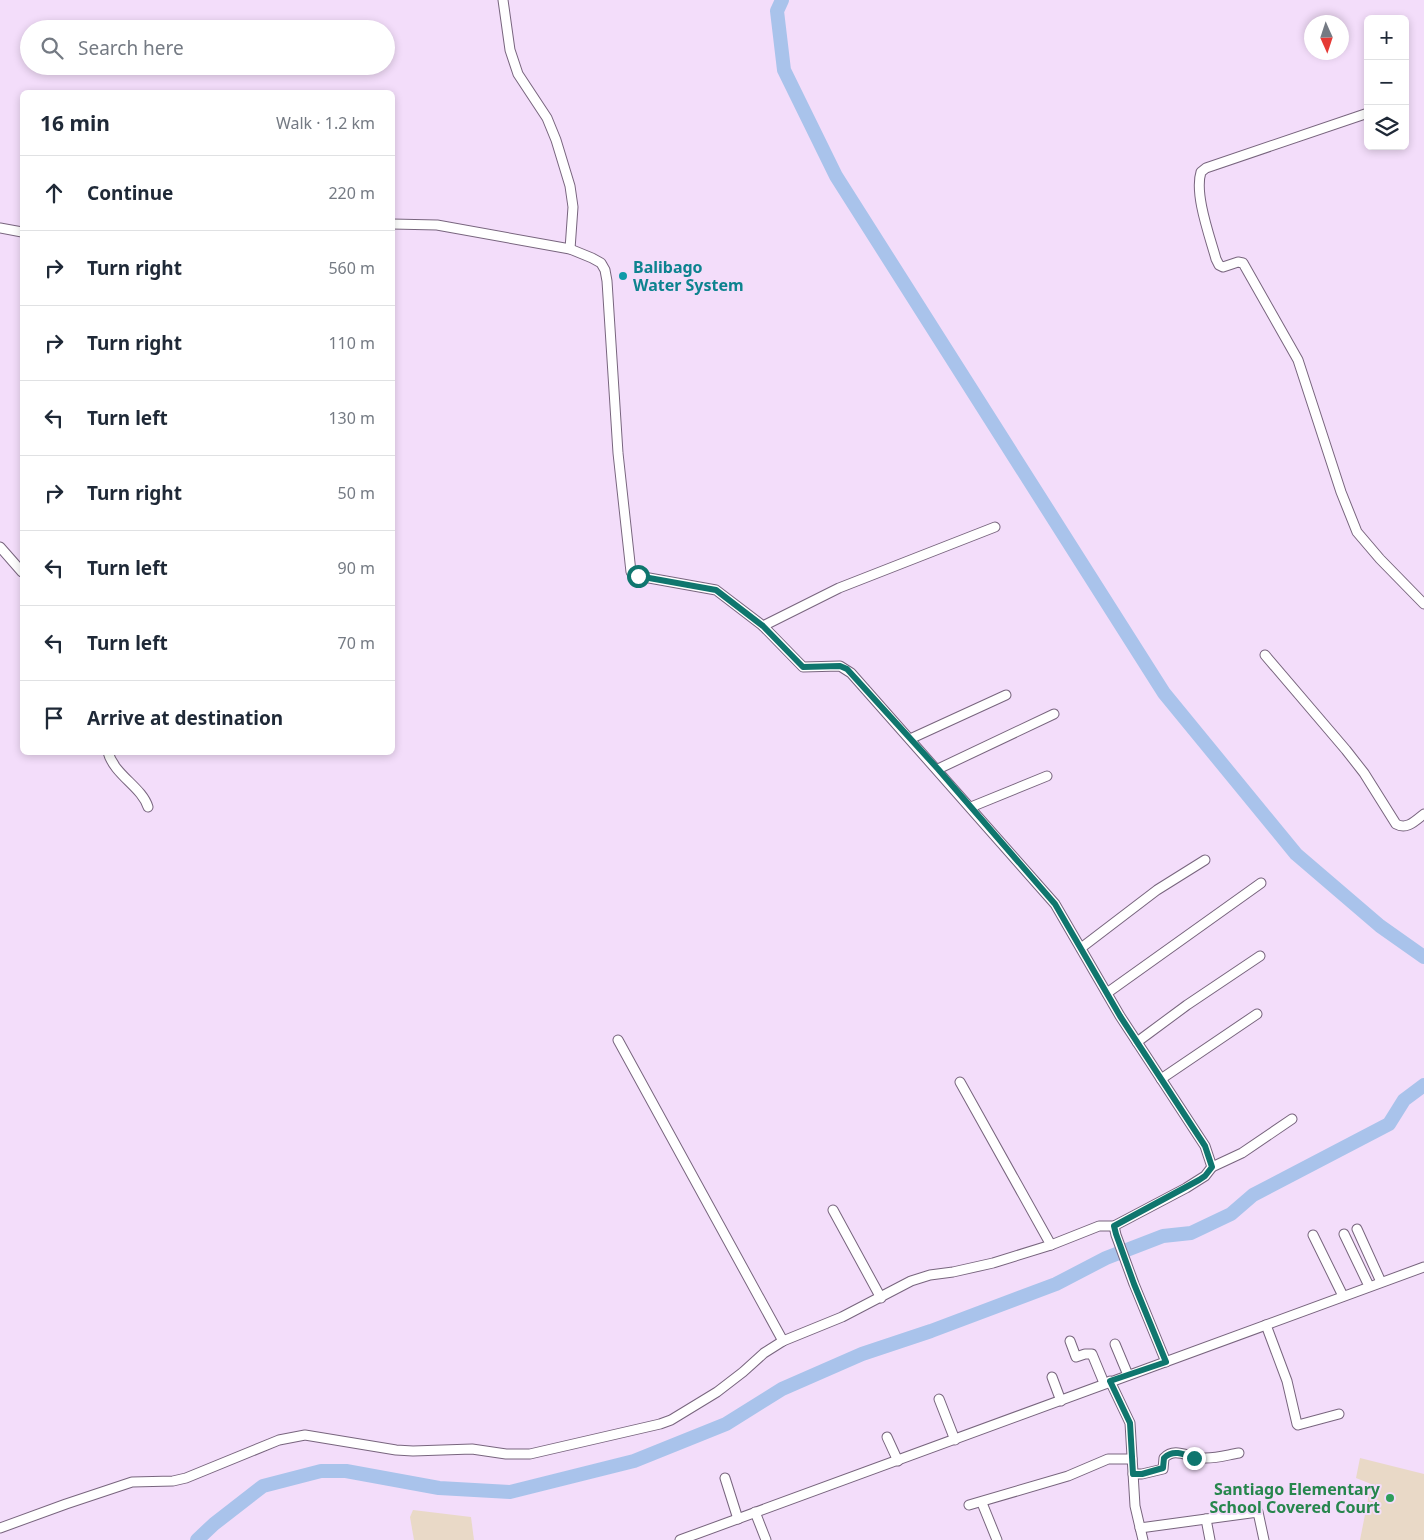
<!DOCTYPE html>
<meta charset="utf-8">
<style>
body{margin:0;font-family:"Noto Sans",sans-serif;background:#f2f2f3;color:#1f2937}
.controls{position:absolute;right:15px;top:15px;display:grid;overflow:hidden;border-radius:8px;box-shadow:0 2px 8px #0003}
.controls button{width:45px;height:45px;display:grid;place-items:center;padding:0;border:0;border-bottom:1px solid #e0e1e3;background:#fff;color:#1f2937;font:25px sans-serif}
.compass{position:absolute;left:1304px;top:15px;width:45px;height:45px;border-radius:50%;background:#fff;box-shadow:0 2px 8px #0003;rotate:177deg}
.stop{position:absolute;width:15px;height:15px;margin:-11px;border:4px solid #0f766e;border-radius:50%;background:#fff}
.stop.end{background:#0f766e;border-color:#fff;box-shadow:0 1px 5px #0008}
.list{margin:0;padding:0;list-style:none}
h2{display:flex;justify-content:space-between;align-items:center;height:65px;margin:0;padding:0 20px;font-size:21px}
h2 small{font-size:16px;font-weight:400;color:#747a83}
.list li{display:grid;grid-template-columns:32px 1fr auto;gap:15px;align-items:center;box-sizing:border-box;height:75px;padding:0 20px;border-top:1px solid #e0e1e3}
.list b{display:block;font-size:19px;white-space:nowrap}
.list em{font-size:16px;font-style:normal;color:#747a83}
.icon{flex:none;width:28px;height:28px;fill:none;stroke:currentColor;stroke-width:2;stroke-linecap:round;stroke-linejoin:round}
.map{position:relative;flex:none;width:1424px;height:1540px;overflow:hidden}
.search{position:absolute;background:#fff;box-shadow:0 2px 8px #0003;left:20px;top:20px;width:375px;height:55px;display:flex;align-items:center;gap:12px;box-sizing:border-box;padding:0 18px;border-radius:28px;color:#747a83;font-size:19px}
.panel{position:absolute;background:#fff;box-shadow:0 2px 8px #0003;left:20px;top:90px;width:375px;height:665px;border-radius:8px}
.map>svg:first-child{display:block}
.education{fill:#e9d9c7}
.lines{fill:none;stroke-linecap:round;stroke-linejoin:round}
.river{stroke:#a9c3eb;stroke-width:14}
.minor-casing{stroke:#78657e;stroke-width:11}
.minor{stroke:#fff;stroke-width:9}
.route{stroke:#0f766e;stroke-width:6}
.culture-dot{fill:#0f9aa8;stroke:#f3ddfa;stroke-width:2}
.leisure-dot{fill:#2e9e5b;stroke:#f3ddfa;stroke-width:2}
.labels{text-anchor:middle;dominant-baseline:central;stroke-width:4;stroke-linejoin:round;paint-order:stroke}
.culture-label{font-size:16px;font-weight:bold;fill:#0d838f;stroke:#f3ddfa;text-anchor:start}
.leisure-label{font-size:16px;font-weight:bold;fill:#27864d;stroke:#f3ddfa;text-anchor:end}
</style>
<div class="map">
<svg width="1424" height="1540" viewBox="0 0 1424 1540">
<rect width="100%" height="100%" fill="#f3ddfa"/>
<g class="education">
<polygon points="1360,1458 1424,1474 1424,1540 1360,1540 1371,1484 1356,1478"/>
<polygon points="413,1510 471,1517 474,1540 414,1540 410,1517"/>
</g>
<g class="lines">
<g class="river">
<polyline points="782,0 777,11 784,70 836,176 1164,693 1296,854 1380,926 1424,957"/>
<polyline points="197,1540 214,1524 263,1486 321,1471 346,1471 439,1488 510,1492 634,1461 726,1424 782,1389 862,1354 931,1331 1056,1284 1106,1258 1163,1236 1191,1233 1231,1214 1253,1195 1389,1124 1404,1100 1424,1085"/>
</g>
<defs>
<g id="minor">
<polyline points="503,0 510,50 518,74 547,118 556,140 570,186 573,207 570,249"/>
<path d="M 1368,113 L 1206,168 L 1201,172 C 1194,194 1210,237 1216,259 L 1219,265 L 1223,267 L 1238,262 L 1243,263 L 1298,360 L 1341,492 L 1357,532 L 1380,559 L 1424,604"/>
<polyline points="392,224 437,225 570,249 592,258 601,263 605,270 607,281 618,453 631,572 638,576 716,590 763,626 803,667 840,666 851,673 1055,904 1120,1016 1205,1146 1212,1167"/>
<polyline points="0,228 22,232"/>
<polyline points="0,547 22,572"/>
<polyline points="763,626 839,588 995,527"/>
<path d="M 1265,655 L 1346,750 L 1364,773 L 1396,824 C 1407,830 1415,821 1424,814"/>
<polyline points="910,739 1006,695"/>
<path d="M 108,752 C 114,775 142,787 148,807"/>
<polyline points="938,769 1054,714"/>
<polyline points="971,807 1047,776"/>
<polyline points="1081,948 1157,890 1205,860"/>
<polyline points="1107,993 1261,883"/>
<polyline points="618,1040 783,1341"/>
<polyline points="1137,1042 1187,1005 1260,956"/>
<polyline points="1161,1079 1257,1014"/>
<polyline points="960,1082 1051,1245"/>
<polyline points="833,1210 881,1298"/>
<polyline points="1114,1226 1116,1235 1134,1284 1166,1362"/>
<polyline points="1357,1229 1381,1282"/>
<polyline points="1344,1234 1369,1286"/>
<polyline points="1313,1235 1343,1296"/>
<polyline points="1266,1325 1287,1381 1297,1424 1298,1425 1339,1414"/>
<polyline points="1070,1341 1076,1357 1085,1354 1092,1354 1104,1383"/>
<polyline points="1115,1344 1128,1375"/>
<polyline points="1052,1377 1061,1401"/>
<polyline points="1110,1381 1130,1423 1135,1506 1143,1540"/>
<polyline points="939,1399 955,1440"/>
<polyline points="887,1437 898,1461"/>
<path d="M 1133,1474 L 1142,1474 L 1163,1469 L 1164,1458 C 1175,1446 1189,1458 1202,1458 C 1215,1459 1227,1455 1239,1453"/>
<polyline points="725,1478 738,1519"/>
<polyline points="982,1503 997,1540"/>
<polyline points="969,1505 1068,1476 1108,1459 1132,1459"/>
<polyline points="755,1512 766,1540"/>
<polyline points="1206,1519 1210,1540"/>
<polyline points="0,1528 66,1504 132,1482 173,1481 186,1478 279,1440 305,1435 396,1450 413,1451 472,1449 506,1454 530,1454 660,1424 671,1420 717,1392 743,1372 764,1353 783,1341 842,1317 911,1281 930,1275 953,1272 993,1263 1051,1245 1099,1226 1114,1226 1186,1188 1205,1176 1212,1167 1242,1153 1292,1119"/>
<polyline points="1140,1528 1258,1512 1264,1540"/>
<polyline points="680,1540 1424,1267"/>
</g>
</defs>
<use href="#minor" class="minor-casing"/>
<use href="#minor" class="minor"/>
</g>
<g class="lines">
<path class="route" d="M 638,576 L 716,590 L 763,626 L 803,667 L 840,666 L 847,669 L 938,769 L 1055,904 L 1120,1016 L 1205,1146 L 1212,1167 L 1205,1176 L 1199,1180 L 1114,1226 L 1116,1234 L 1134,1284 L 1166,1362 L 1110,1381 L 1130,1423 L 1133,1474 L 1142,1474 L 1163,1468 L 1164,1458 C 1173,1449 1184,1454 1194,1458"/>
</g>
<circle class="culture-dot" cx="623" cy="276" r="5"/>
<circle class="leisure-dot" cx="1390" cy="1498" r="5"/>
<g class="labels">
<g class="culture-label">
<text x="633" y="267">Balibago<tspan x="633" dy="18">Water System</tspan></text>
</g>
<g class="leisure-label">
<text x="1380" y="1489">Santiago Elementary<tspan x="1380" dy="18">School Covered Court</tspan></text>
</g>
</g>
</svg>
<div class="controls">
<button>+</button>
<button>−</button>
<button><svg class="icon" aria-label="layers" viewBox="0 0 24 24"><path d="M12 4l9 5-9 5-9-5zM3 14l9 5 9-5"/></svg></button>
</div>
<svg class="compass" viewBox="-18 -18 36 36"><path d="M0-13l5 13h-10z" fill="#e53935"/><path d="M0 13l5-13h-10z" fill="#747a83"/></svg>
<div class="stop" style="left:638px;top:576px"></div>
<div class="stop end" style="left:1194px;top:1458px"></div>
<div class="search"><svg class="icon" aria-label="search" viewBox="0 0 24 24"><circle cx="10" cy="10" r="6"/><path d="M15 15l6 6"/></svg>Search here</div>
<section class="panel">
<h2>16 min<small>Walk · 1.2 km</small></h2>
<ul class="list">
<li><svg class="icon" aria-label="ahead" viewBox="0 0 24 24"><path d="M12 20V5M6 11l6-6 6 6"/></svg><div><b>Continue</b></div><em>220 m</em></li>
<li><svg class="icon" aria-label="right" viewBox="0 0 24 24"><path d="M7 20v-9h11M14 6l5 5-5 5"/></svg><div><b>Turn right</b></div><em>560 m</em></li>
<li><svg class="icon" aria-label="right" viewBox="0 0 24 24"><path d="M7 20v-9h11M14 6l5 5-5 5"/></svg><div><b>Turn right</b></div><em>110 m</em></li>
<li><svg class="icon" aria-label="left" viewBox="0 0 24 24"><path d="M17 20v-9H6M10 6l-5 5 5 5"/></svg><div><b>Turn left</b></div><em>130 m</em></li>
<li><svg class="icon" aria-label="right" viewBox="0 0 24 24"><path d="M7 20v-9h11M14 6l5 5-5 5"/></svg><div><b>Turn right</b></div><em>50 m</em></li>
<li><svg class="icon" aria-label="left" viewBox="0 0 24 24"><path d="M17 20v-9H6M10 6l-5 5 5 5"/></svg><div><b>Turn left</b></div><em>90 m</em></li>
<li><svg class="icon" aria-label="left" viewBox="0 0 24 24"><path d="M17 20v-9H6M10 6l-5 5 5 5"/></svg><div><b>Turn left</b></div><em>70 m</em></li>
<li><svg class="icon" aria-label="arrive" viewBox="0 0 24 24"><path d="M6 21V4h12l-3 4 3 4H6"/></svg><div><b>Arrive at destination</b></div></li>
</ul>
</section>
</div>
